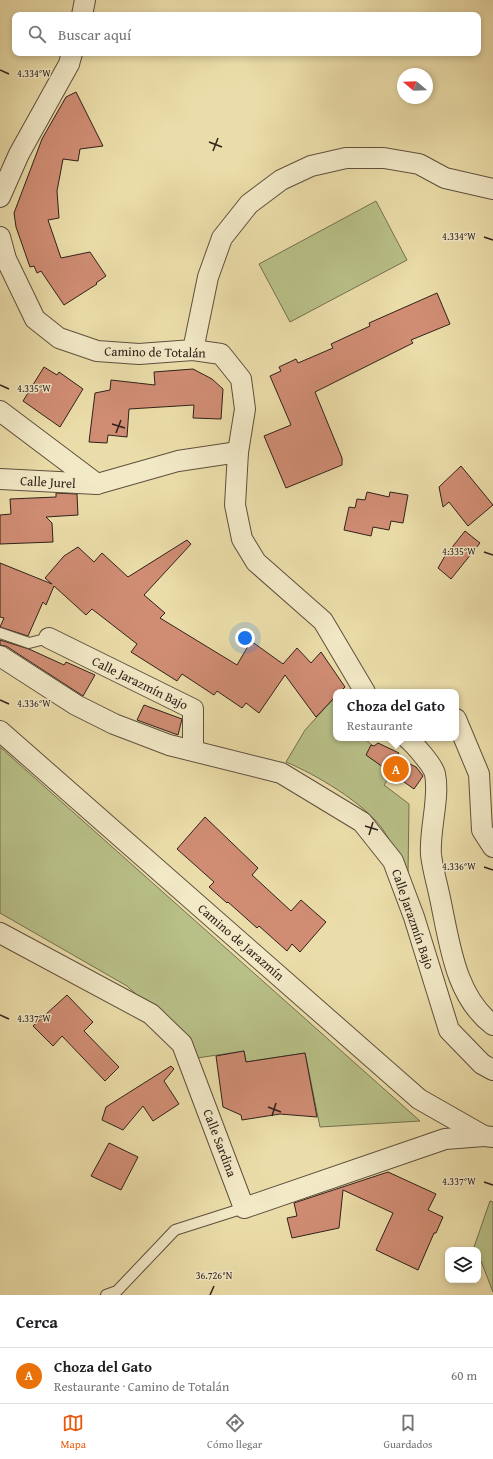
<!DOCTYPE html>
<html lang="es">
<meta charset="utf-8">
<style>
body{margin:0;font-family:"Gentium Book Plus",serif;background:#f6f6f6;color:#202124}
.controls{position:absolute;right:12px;bottom:12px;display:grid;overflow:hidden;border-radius:8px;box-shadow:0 2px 6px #0003}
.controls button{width:36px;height:36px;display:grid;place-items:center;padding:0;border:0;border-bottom:1px solid #e0e0e0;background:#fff;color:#202124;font:20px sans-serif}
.compass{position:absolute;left:397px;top:68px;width:36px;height:36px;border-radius:50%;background:#fff;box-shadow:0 2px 6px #0003;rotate:289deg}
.you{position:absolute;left:245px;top:638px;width:14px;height:14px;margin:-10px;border:3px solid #fff;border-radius:50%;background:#1a73e8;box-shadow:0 0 0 6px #1a73e833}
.badge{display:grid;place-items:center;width:26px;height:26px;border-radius:50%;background:#ea580c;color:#fff;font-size:13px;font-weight:700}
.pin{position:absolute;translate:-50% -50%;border:2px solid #fff;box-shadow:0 1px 4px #0006}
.popup{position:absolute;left:333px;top:689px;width:126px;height:52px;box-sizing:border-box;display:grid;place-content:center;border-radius:8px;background:#fff;filter:drop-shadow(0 1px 3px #0005);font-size:13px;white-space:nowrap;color:#757577}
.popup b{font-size:15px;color:#202124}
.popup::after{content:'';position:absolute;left:50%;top:100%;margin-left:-8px;border:8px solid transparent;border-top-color:#fff}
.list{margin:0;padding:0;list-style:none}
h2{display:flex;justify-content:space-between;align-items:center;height:52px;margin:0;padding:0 16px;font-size:17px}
h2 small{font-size:13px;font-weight:400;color:#757577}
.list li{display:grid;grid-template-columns:26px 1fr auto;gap:12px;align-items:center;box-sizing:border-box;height:56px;padding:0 16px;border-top:1px solid #e0e0e0}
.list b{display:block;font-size:15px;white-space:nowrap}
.list p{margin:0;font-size:13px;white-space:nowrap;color:#757577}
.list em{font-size:13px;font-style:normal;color:#757577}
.icon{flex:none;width:22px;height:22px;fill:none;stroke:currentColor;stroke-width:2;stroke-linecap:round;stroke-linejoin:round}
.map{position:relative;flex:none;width:493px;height:1295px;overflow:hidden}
.search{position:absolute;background:#fff;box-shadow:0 2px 6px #0003;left:12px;right:12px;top:12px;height:44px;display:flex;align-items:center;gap:10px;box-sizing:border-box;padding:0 14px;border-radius:8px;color:#757577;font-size:15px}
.sheet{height:108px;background:#fff}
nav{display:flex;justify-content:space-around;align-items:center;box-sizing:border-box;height:56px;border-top:1px solid #e0e0e0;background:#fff;font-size:11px;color:#757577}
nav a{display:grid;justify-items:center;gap:2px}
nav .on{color:#ea580c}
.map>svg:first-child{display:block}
.green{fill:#b8c087;stroke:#747051}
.building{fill:#d08d74;stroke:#30211b}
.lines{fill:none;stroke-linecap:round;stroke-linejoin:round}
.service-casing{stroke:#5f503e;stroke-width:12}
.minor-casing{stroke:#5f503e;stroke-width:22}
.service{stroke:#f2e9c7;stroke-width:10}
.minor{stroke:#f2e9c7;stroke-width:20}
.ticks{fill:none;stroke:#30211b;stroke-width:1.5}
.labels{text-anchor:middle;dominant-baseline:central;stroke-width:3;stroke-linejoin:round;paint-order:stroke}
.street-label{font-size:13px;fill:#30211b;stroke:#f2e9c7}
.ticks-label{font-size:10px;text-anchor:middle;fill:#30211b;stroke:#f2e9c7;stroke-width:3;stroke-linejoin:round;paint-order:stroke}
</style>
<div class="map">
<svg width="493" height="1295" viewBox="0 0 493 1295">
<rect width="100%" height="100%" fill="#ebdda9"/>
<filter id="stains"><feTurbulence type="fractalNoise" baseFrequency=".005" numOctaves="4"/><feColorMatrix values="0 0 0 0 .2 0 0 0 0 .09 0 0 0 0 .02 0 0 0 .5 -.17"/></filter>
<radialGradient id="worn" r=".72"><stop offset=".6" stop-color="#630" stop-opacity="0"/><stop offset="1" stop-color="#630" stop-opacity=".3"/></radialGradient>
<g class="green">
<polygon points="376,201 407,260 290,322 259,264"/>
<path d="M 336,696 L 336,738 L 364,738 L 374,747 L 366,755 L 392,773 L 384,785 L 409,804 L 408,875 C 399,860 392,842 382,828 C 362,802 317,775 286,762 L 305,730 Z"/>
<polygon points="0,747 420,1121 320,1127 305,1053 246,1062 244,1051 197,1058 192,1045 127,986 0,913"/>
<polygon points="490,1201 493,1202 493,1292 481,1261 478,1261 478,1250 473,1250"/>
</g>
<g class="building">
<polygon points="76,92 103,146 80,149 78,161 63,159 57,191 59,218 48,220 61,258 90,252 106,276 96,283 97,284 64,305 41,271 37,273 34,266 30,267 16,227 14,213 42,139 66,97"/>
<polygon points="437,293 450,324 411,340 413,343 315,392 342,458 342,465 286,488 264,436 291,425 270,376 281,371 279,367 296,359 298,363 333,348 331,344 370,326 369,323"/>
<polygon points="44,367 57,375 59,372 83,389 60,427 23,401"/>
<polygon points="193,369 212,379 223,389 221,419 193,418 194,405 129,409 127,437 108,435 107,443 89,442 95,393 110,390 111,380 155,385 154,372"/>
<polygon points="461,466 493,505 468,526 449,502 443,507 439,487"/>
<polygon points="367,492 389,497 390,492 408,495 403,523 391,521 389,530 373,527 371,536 344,530 349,507 355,508 357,499 365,500"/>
<polygon points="56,493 77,494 78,515 46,517 52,523 53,542 0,544 0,515 11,514 10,499 56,497"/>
<polygon points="465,531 480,543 451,579 438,568 445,556"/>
<polygon points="187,540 191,544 144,595 165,613 160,618 237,665 251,641 283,664 297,648 311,663 321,652 345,687 340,692 336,692 336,696 316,717 285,675 259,713 246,703 242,708 217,691 214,695 182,674 177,681 131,652 137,644 92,609 86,615 54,586 46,605 43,602 28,636 0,627 4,618 0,617 0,563 52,584 45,578 64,556 78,547 94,562 102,553 128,577"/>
<polygon points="0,640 29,649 64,665 66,662 95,675 83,696 6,646 0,645"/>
<polygon points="144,705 182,719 178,735 137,720"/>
<polygon points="378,743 399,753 396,757 416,767 423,776 414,789 366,755 371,745 374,746"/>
<polygon points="205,817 258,868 252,875 291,911 301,900 326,922 300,952 292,944 287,951 259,926 257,928 228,902 227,903 209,887 214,882 177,849"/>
<polygon points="67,995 93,1022 84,1031 119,1067 105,1081 62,1036 53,1046 33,1026"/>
<polygon points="244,1051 246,1062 305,1053 317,1117 280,1114 242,1120 241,1115 223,1107 216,1056"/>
<polygon points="171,1066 174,1069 164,1081 179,1104 153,1121 143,1106 123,1130 102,1120 106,1107"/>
<polygon points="109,1143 138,1157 121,1190 91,1176"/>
<polygon points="388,1172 436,1194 428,1210 443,1217 436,1233 434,1233 418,1270 376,1250 393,1213 343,1190 339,1228 292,1238 287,1218 297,1216 294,1203"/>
</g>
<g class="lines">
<defs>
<g id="service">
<polyline points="0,633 29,643 49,638"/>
<polyline points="106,1295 117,1291 175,1230 244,1208"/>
</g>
<g id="minor">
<polyline points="82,15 85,0"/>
<polyline points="0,197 19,154 69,64 72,53"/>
<polyline points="0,237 6,259 35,319 59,338 97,351 139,354 193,350 221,354 241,379 245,409 238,452 235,505 242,539 256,562 323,621 365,692"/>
<polyline points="193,350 208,277 222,238 249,204 281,180 311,166 346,158 384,158 419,164 445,178 493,189"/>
<polyline points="0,411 97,484 178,461 238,452"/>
<polyline points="0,479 97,484"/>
<polyline points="49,638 193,709 193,750"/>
<polyline points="0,656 76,705 114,724 169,745 281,773 362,822 393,861 414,917 449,1030 482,1064 493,1070"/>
<polyline points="456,719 479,774 482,830 493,847"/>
<polyline points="0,731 419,1099 484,1136 493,1137"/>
<path d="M 407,738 C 414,744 433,765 435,774 C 440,798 429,830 431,855 C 433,871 438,887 441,903 C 450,946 456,997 493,1025"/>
<polyline points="0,933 151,1014 182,1044 244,1208 445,1139 484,1136"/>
</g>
</defs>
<use href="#service" class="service-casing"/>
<use href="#minor" class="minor-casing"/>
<use href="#service" class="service"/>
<use href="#minor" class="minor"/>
</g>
<path class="ticks" d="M 0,70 L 9,74M 209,142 L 222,147M 213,151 L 218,138M 484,237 L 493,240M 0,385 L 9,389M 112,424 L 125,428M 116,433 L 121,420M 484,552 L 493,555M 0,700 L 9,704M 365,826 L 378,830M 369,835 L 373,822M 484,867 L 493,870M 0,1015 L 9,1019M 268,1107 L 281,1112M 272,1116 L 276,1103M 484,1182 L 493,1185M 210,1295 L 214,1286"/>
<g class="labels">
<g class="street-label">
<text transform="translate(155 352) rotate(1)">Camino de Totalán</text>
<text transform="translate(48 482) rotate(3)">Calle Jurel</text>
<text transform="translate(140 683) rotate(26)">Calle Jarazmín Bajo</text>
<text transform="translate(413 919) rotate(71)">Calle Jarazmín Bajo</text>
<text transform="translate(241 942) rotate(41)">Camino de Jarazmín</text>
<text transform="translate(220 1143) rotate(69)">Calle Sardina</text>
</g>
</g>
<g class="ticks-label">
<text x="34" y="77">4.334°W</text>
<text x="459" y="240">4.334°W</text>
<text x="34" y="392">4.335°W</text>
<text x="459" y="555">4.335°W</text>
<text x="34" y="707">4.336°W</text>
<text x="459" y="870">4.336°W</text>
<text x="34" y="1022">4.337°W</text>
<text x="459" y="1185">4.337°W</text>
<text x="214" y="1279">36.726°N</text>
</g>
<rect width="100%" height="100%" filter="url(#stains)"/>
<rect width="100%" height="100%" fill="url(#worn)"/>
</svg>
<div class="controls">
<button><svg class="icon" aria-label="layers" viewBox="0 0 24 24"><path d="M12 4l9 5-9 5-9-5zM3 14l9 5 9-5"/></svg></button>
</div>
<svg class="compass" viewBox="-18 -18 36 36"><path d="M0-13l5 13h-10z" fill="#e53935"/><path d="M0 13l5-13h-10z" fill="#757577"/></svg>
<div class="you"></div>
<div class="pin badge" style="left:396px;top:769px;background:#e8710a">A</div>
<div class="popup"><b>Choza del Gato</b>Restaurante</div>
<div class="search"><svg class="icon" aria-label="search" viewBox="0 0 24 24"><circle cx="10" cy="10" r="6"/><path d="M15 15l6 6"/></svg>Buscar aquí</div>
</div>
<section class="sheet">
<h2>Cerca<small></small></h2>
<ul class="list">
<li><span class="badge" style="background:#e8710a">A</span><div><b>Choza del Gato</b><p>Restaurante · Camino de Totalán</p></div><em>60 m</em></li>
</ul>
</section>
<nav>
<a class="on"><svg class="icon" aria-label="map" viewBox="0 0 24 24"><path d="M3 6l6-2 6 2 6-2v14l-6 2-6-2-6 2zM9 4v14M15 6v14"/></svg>Mapa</a>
<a><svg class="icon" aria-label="directions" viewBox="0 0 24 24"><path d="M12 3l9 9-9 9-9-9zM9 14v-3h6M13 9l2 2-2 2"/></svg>Cómo llegar</a>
<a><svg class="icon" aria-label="saved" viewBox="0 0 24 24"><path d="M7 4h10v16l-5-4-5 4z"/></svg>Guardados</a>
</nav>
